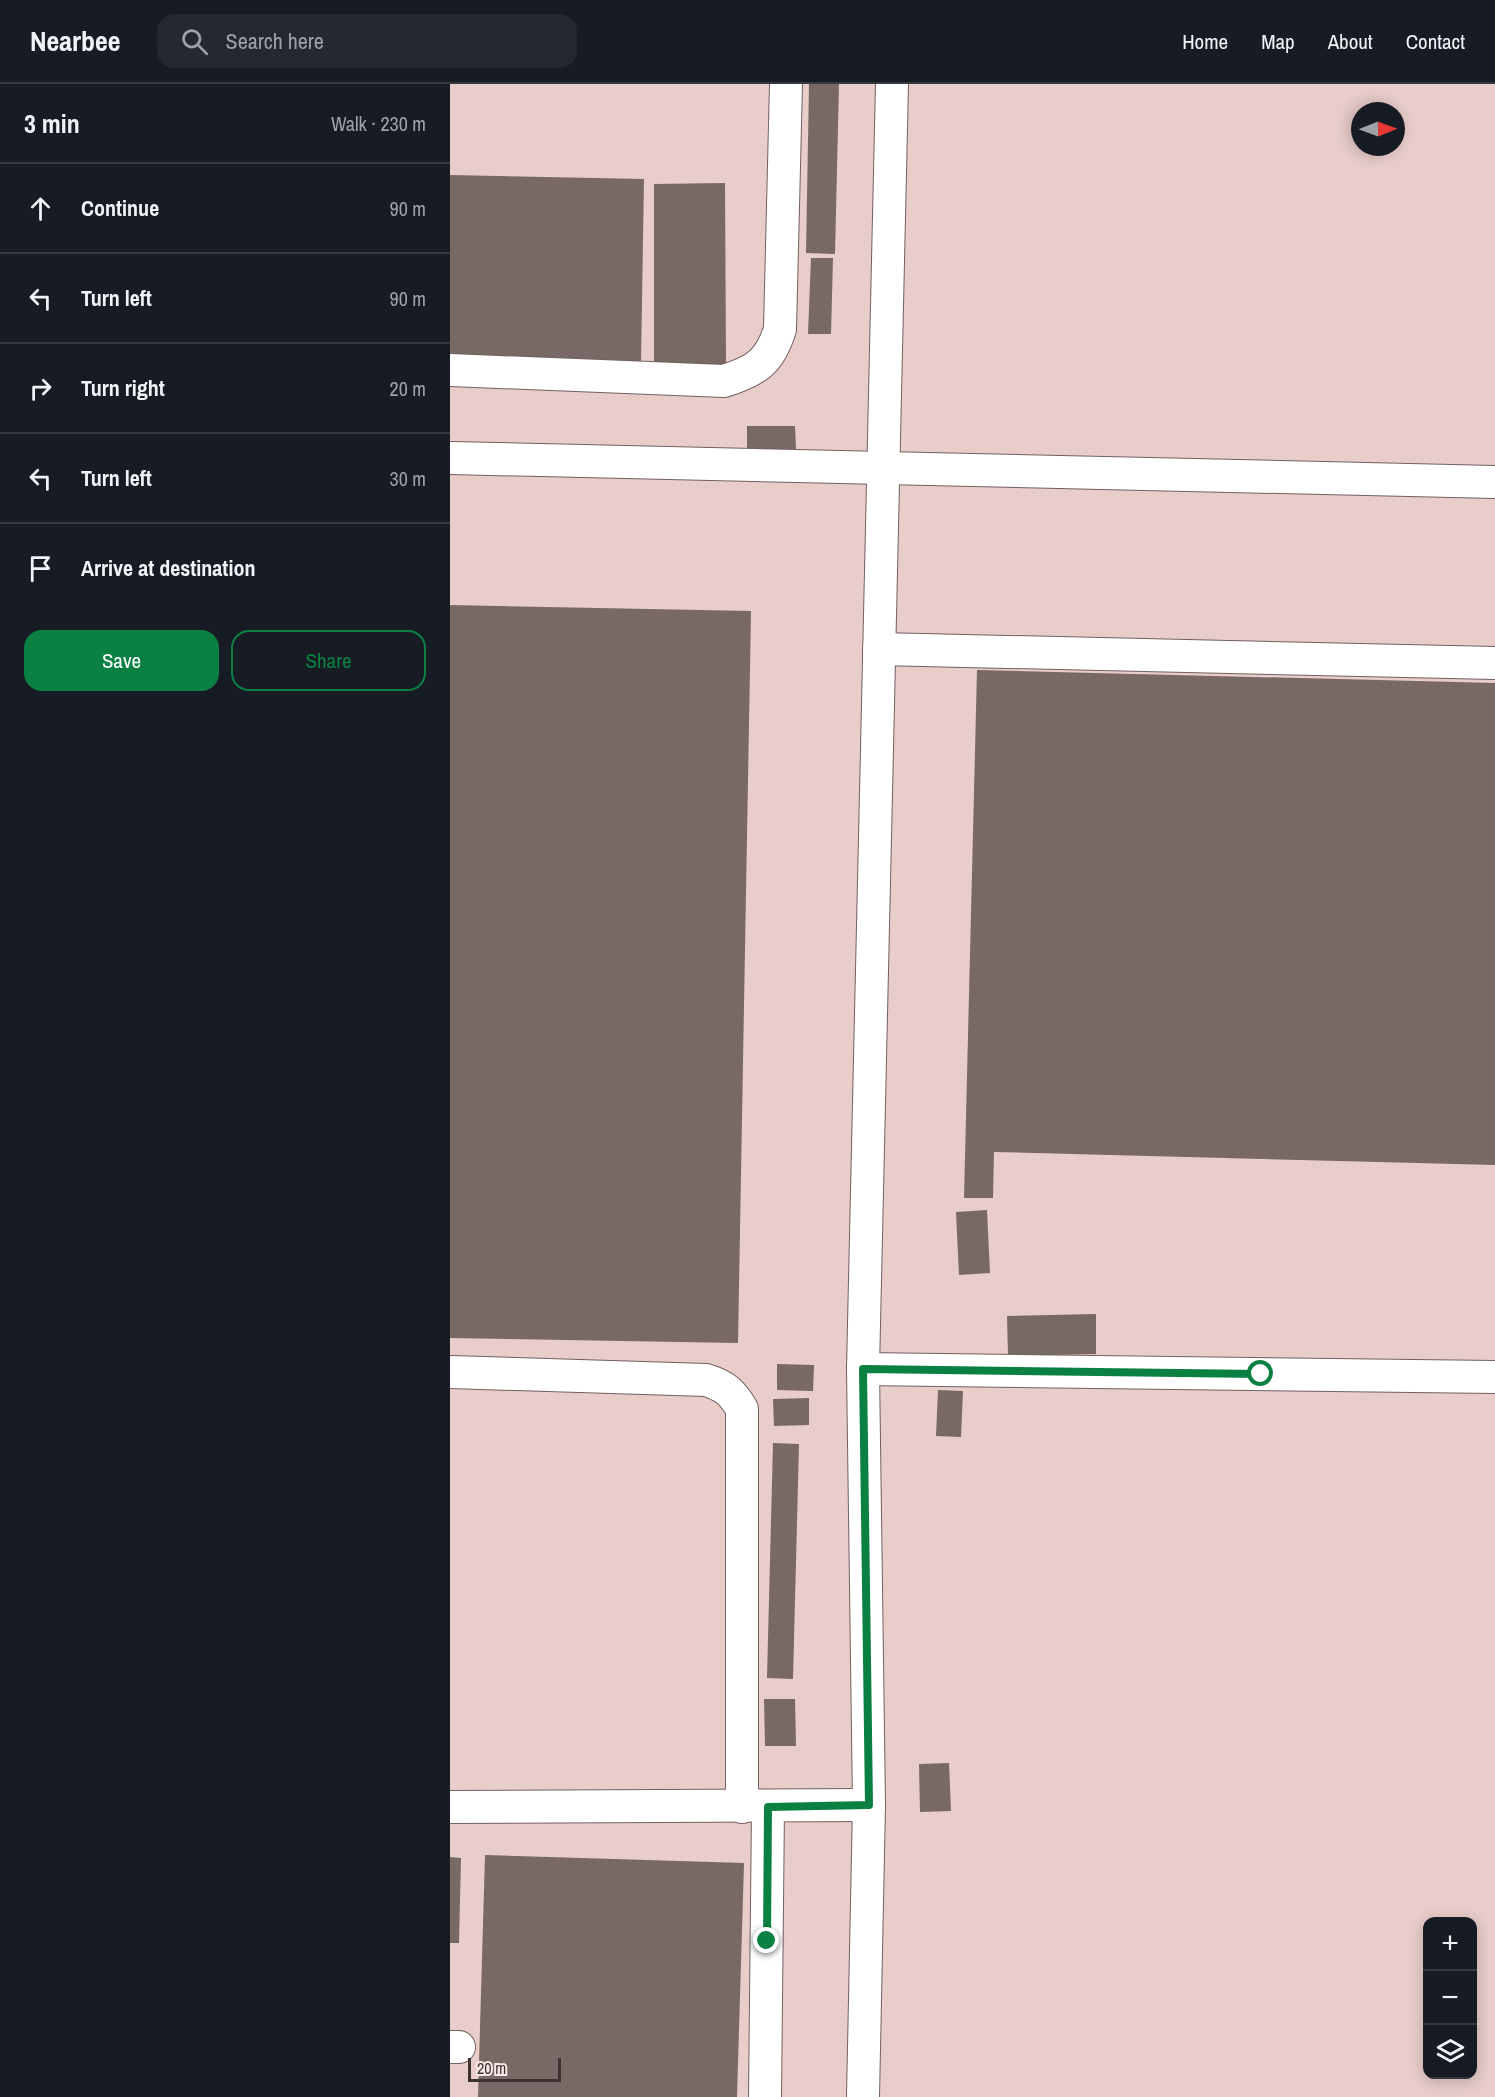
<!DOCTYPE html>
<meta charset="utf-8">
<style>
body{margin:0;font-family:"Archivo Narrow",sans-serif;background:#242831;color:#f1f3f6}
.controls{position:absolute;right:18px;bottom:18px;display:grid;overflow:hidden;border-radius:12px;box-shadow:0 3px 15px #0003}
.controls button{width:54px;height:54px;display:grid;place-items:center;padding:0;border:0;border-bottom:2px solid #363941;background:#171b24;color:#f1f3f6;font:30px sans-serif}
.compass{position:absolute;left:901px;top:18px;width:54px;height:54px;border-radius:50%;background:#171b24;box-shadow:0 3px 15px #0003;rotate:89deg}
.scale{position:absolute;left:18px;bottom:15px;width:93px;box-sizing:border-box;padding-left:6px;border:3px solid #3a3332;border-top:0;font-size:16px;line-height:21px;white-space:nowrap;color:#3a3332;-webkit-text-stroke:4px #fbe8e6;paint-order:stroke}
.stop{position:absolute;width:18px;height:18px;margin:-14px;border:4px solid #0b8043;border-radius:50%;background:#fff}
.stop.end{background:#0b8043;border-color:#fff;box-shadow:0 2px 6px #0008}
.list{margin:0;padding:0;list-style:none}
h2{display:flex;justify-content:space-between;align-items:center;height:78px;margin:0;padding:0 24px;font-size:26px}
h2 small{font-size:20px;font-weight:400;color:#9ea1a6}
.list li{display:grid;grid-template-columns:39px 1fr auto;gap:18px;align-items:center;box-sizing:border-box;height:90px;padding:0 24px;border-top:2px solid #363941}
.list b{display:block;font-size:22px;white-space:nowrap}
.list em{font-size:20px;font-style:normal;color:#9ea1a6}
.actions{display:flex;gap:12px;padding:18px 24px}
.actions a{flex:1;padding:14px 0;border:2px solid #0b8043;border-radius:18px;text-align:center;font-size:21px;color:#0b8043}
.actions .main{background:#0b8043;color:#fff}
.icon{flex:none;width:33px;height:33px;fill:none;stroke:currentColor;stroke-width:2;stroke-linecap:round;stroke-linejoin:round}
.map{position:relative;flex:none;width:1045px;height:2013px;overflow:hidden}
header{display:flex;align-items:center;gap:36px;box-sizing:border-box;height:84px;padding:0 30px;background:#171b24;border-bottom:2px solid #363941}
header strong{font-size:28px}
nav{display:flex;gap:33px;margin-inline-start:auto;font-size:21px}
.search{width:420px;height:54px;background:#242831;display:flex;align-items:center;gap:15px;box-sizing:border-box;padding:0 21px;border-radius:18px;color:#9ea1a6;font-size:22px}
main{display:flex}
aside{flex:1;background:#171b24}
.map>svg:first-child{display:block}
.built{fill:#e8cdca;fill-rule:evenodd}
.building{fill:#786866}
.lines{fill:none;stroke-linecap:round;stroke-linejoin:round}
.minor-casing{stroke:#71615f;stroke-width:34}
.minor{stroke:#fff;stroke-width:32}
.route{stroke:#0b8043;stroke-width:8}
</style>
<header>
<strong>Nearbee</strong>
<div class="search"><svg class="icon" aria-label="search" viewBox="0 0 24 24"><circle cx="10" cy="10" r="6"/><path d="M15 15l6 6"/></svg>Search here</div>
<nav><a>Home</a><a>Map</a><a>About</a><a>Contact</a></nav>
</header>
<main>
<aside>
<h2>3 min<small>Walk · 230 m</small></h2>
<ul class="list">
<li><svg class="icon" aria-label="ahead" viewBox="0 0 24 24"><path d="M12 20V5M6 11l6-6 6 6"/></svg><div><b>Continue</b></div><em>90 m</em></li>
<li><svg class="icon" aria-label="left" viewBox="0 0 24 24"><path d="M17 20v-9H6M10 6l-5 5 5 5"/></svg><div><b>Turn left</b></div><em>90 m</em></li>
<li><svg class="icon" aria-label="right" viewBox="0 0 24 24"><path d="M7 20v-9h11M14 6l5 5-5 5"/></svg><div><b>Turn right</b></div><em>20 m</em></li>
<li><svg class="icon" aria-label="left" viewBox="0 0 24 24"><path d="M17 20v-9H6M10 6l-5 5 5 5"/></svg><div><b>Turn left</b></div><em>30 m</em></li>
<li><svg class="icon" aria-label="arrive" viewBox="0 0 24 24"><path d="M6 21V4h12l-3 4 3 4H6"/></svg><div><b>Arrive at destination</b></div></li>
</ul>
<div class="actions"><a class="main">Save</a><a>Share</a></div>
</aside>
<div class="map">
<svg width="1045" height="2013" viewBox="0 0 1045 2013">
<rect width="100%" height="100%" fill="#eddbd8"/>
<path class="built" d="M 0,0 L 1045,0 L 1045,2013 L 0,2013 ZM 910,27 L 946,27 L 946,63 L 910,63 ZM 978,1838 L 1022,1838 L 1022,1990 L 978,1990 Z"/>
<g class="building">
<polygon points="359,0 389,0 385,170 356,169"/>
<polygon points="0,91 194,95 191,278 0,274"/>
<polygon points="275,99 276,282 204,282 204,100"/>
<polygon points="361,174 383,174 381,250 358,250"/>
<polygon points="297,342 345,342 346,365 297,365"/>
<polygon points="0,521 301,527 288,1259 0,1254"/>
<polygon points="527,586 1045,599 1045,1081 544,1068 543,1114 514,1114"/>
<polygon points="537,1126 540,1189 509,1191 506,1128"/>
<polygon points="646,1230 646,1270 558,1272 557,1232"/>
<polygon points="327,1280 364,1281 363,1307 327,1306"/>
<polygon points="488,1306 513,1307 511,1353 486,1352"/>
<polygon points="359,1314 359,1341 324,1342 323,1315"/>
<polygon points="323,1359 349,1360 343,1595 317,1594"/>
<polygon points="314,1615 345,1615 346,1662 315,1662"/>
<polygon points="499,1679 501,1727 470,1728 469,1680"/>
<polygon points="35,1771 294,1779 287,2013 28,2013"/>
<polygon points="0,1773 11,1774 9,1859 0,1859"/>
</g>
<g class="lines">
<defs>
<g id="minor">
<path d="M 0,286 L 274,297 C 306,287 320,278 330,245 L 336,0"/>
<polyline points="0,374 1045,398"/>
<polyline points="429,565 1045,579"/>
<polyline points="413,1285 1045,1293"/>
<path d="M 0,1288 L 256,1296 C 275,1302 282,1308 292,1325 L 292,1723"/>
<polyline points="0,1723 419,1721"/>
<polyline points="0,1963 9,1963"/>
<polyline points="315,2013 318,1723"/>
<polyline points="413,2013 419,1721 413,1285 442,0"/>
</g>
</defs>
<use href="#minor" class="minor-casing"/>
<use href="#minor" class="minor"/>
</g>
<g class="lines">
<polyline class="route" points="317,1857 318,1723 419,1721 413,1285 811,1290"/>
</g>
</svg>
<div class="controls">
<button>+</button>
<button>−</button>
<button><svg class="icon" aria-label="layers" viewBox="0 0 24 24"><path d="M12 4l9 5-9 5-9-5zM3 14l9 5 9-5"/></svg></button>
</div>
<svg class="compass" viewBox="-18 -18 36 36"><path d="M0-13l5 13h-10z" fill="#e53935"/><path d="M0 13l5-13h-10z" fill="#9ea1a6"/></svg>
<div class="scale">20 m</div>
<div class="stop" style="left:811px;top:1290px"></div>
<div class="stop end" style="left:317px;top:1857px"></div>
</div>
</main>
